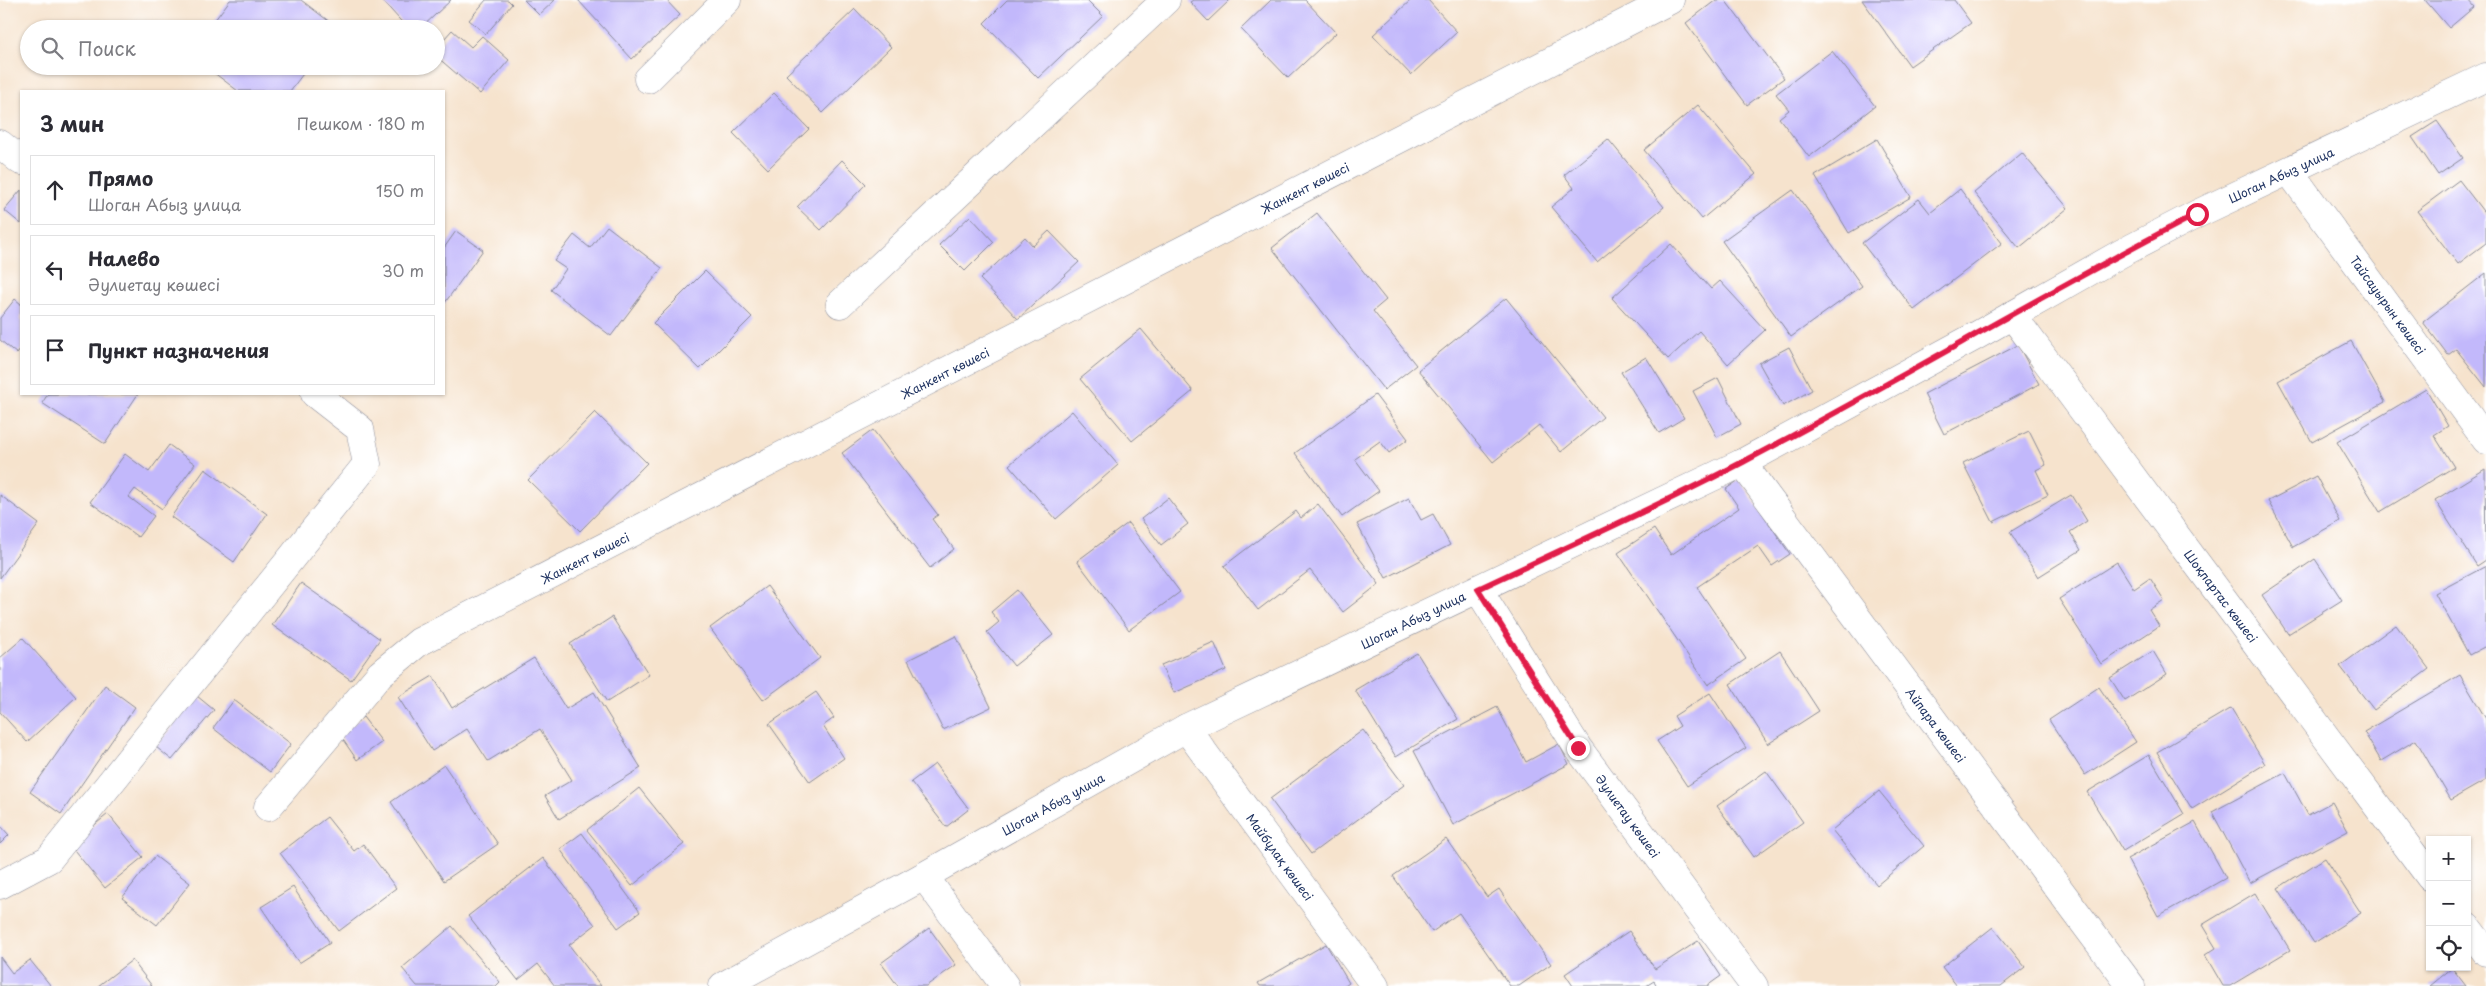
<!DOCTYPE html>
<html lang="ru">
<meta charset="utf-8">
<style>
body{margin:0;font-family:"Playpen Sans",sans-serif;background:#f2f2f3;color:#2b2b33}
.controls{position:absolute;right:15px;bottom:15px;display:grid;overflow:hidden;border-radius:0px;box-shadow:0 1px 4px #0004}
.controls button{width:45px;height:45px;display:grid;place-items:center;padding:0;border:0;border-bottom:1px solid #e1e1e2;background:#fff;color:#2b2b33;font:25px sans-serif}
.stop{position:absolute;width:15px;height:15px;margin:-11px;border:4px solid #e11d48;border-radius:50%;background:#fff}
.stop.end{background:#e11d48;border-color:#fff;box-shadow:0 1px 5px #0008}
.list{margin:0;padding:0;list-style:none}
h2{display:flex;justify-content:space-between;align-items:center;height:65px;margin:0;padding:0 20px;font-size:21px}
h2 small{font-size:16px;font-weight:400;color:#7c7c81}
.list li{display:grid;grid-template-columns:32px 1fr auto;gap:15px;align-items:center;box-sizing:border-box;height:70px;margin:0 10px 10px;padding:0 10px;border:1px solid #e1e1e2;border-radius:0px}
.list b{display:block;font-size:19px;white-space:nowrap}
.list p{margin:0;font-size:16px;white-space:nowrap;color:#7c7c81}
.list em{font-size:16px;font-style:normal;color:#7c7c81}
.icon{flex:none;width:28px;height:28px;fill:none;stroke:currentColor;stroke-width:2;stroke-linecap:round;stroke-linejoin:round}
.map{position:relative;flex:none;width:2486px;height:986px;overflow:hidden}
.search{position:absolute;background:#fff;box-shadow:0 1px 4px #0004;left:20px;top:20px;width:425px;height:55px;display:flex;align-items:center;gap:12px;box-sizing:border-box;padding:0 18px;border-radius:28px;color:#7c7c81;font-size:19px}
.panel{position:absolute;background:#fff;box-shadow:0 1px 4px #0004;left:20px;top:90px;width:425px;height:305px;border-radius:0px}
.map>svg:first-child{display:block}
.building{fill:#c2b8fb}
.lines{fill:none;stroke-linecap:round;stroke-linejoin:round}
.minor-casing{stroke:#888996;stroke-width:29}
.tertiary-casing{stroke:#888996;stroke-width:29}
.minor{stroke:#fff;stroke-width:28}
.tertiary{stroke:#fff;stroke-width:28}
.route{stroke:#e11d48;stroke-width:6}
.labels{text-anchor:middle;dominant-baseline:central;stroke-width:4;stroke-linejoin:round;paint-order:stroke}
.street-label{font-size:12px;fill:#1b2f5e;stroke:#fff}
</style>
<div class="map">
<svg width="2486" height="986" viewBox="0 0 2486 986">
<rect width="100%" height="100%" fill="#fff"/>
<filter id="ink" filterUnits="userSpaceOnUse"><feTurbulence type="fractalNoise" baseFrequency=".02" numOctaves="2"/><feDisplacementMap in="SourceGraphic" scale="10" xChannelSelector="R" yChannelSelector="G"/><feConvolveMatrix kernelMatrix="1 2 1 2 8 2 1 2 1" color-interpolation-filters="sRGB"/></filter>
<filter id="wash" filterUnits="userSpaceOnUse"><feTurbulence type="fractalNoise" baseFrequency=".0096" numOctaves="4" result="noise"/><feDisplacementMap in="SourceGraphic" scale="20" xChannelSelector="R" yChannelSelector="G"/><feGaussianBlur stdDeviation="1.12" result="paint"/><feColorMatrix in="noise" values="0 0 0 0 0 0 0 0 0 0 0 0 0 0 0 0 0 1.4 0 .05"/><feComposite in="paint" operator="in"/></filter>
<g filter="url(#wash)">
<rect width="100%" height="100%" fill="#f6e3cd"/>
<g id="blocks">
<g class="building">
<polygon points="230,0 301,0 339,29 208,29"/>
<polygon points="382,0 451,0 420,29 408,29"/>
<polygon points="486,0 508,0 512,4 486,34 469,20"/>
<polygon points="524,0 555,0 539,15"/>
<polygon points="578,0 666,0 680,15 632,59"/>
<polygon points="1007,0 1087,0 1103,16 1038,78 984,23"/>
<polygon points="1193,0 1230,0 1208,21 1190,2"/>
<polygon points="1271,0 1305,0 1336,33 1288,78 1241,29"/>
<polygon points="1411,0 1428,0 1457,32 1411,75 1373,35"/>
<polygon points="1716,0 1725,0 1784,78 1747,105 1686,23"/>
<polygon points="1862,0 1954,0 1971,23 1910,66"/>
<polygon points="2425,0 2468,0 2474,7 2449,28"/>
<polygon points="855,9 891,47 823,113 786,75"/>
<polygon points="452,30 471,47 482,36 509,60 480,94 436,56 436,48"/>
<polygon points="1832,51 1875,106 1809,157 1779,118 1789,110 1776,94"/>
<polygon points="205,66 309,66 290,91 238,91"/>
<polygon points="774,93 809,129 768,169 733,133"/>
<polygon points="1698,105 1756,174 1702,219 1644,150"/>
<polygon points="2437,121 2463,158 2438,175 2412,137"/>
<polygon points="1608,139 1664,207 1597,262 1551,207 1574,188 1564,175"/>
<polygon points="1877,139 1911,197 1849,233 1815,176"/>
<polygon points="2022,153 2068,208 2019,248 1974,193"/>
<polygon points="842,160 866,184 821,230 797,207"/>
<polygon points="2459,180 2486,215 2486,243 2458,264 2417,211"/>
<polygon points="1960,189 2002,243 1914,310 1862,243 1919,199 1930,213"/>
<polygon points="21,190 21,224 4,210"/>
<polygon points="1793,190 1862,286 1791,337 1722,241"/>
<polygon points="1317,213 1386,300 1373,311 1416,365 1384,390 1272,248"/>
<polygon points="970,216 994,242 965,271 939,245"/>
<polygon points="607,226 662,268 611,336 551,290 566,269 554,261 574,235 590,248"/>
<polygon points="456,231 483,250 444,304 444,248"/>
<polygon points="1049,231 1079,262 1018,319 980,279 1025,237 1033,246"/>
<polygon points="1671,244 1711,289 1720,281 1765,330 1728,364 1699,331 1668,359 1612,298"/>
<polygon points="705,271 752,317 700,369 653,323"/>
<polygon points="2486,273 2486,387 2456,349 2448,355 2423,322"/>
<polygon points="1506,298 1603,417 1561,452 1539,425 1493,462 1418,370"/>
<polygon points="15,299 21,304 21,349 17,354 0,340 0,318"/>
<polygon points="1141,329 1193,391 1132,441 1080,379"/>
<polygon points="2351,341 2385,402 2312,442 2278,381"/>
<polygon points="2018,345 2039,384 1944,434 1924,394"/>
<polygon points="1789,347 1812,390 1783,406 1759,363"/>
<polygon points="1646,357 1684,418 1659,433 1621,372"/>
<polygon points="1718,378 1741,424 1717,437 1693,391"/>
<polygon points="2426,389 2448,426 2434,435 2454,467 2380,512 2337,442"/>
<polygon points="48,394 138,394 105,444 42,403"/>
<polygon points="1375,395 1408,439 1389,453 1380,441 1355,459 1379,491 1342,517 1295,453"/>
<polygon points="1072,411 1118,465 1056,519 1009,465"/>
<polygon points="595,412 647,463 580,531 528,480"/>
<polygon points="873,430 938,515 932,519 954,549 930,568 842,453"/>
<polygon points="2029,431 2046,465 2036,470 2048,495 1993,522 1963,463"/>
<polygon points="169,445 195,464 162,509 135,489 129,497 154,516 138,537 90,502 125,454 149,472"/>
<polygon points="205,469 267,514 234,562 171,517"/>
<polygon points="2485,469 2486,560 2477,566 2435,500"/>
<polygon points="2316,476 2340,521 2293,547 2268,501"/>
<polygon points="1739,480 1790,554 1772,566 1758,546 1697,587 1746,659 1708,685 1618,553 1654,529 1671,555 1739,508 1726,489"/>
<polygon points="0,495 39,524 0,578"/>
<polygon points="2071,495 2087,521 2070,532 2081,550 2038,577 2010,532"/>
<polygon points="1168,498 1188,524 1161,545 1141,519"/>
<polygon points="1409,498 1421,520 1433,514 1450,545 1386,578 1357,524"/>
<polygon points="1318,504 1379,584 1343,612 1310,570 1258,610 1224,566 1296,511 1301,518"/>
<polygon points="1128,523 1180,592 1129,630 1077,561"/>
<polygon points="2315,559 2342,600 2288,634 2262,595"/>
<polygon points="2117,562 2134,589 2150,578 2164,600 2149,610 2159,626 2101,664 2059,599"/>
<polygon points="2486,566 2486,646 2469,655 2435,593"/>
<polygon points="301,583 380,639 351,680 272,625"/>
<polygon points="767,586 820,658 763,700 710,628"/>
<polygon points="1017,590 1053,635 1014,666 987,632 999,622 991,612"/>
<polygon points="612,617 649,675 607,702 570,644"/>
<polygon points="2396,625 2429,669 2374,710 2340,666"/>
<polygon points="956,636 991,707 943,730 908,660"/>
<polygon points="23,638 76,697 27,742 0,712 0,658"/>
<polygon points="1214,642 1226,670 1174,693 1161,665"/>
<polygon points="1780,651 1819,711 1768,744 1730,684"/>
<polygon points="2153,651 2167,674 2125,701 2110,678"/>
<polygon points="1417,653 1458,719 1396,757 1355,690"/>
<polygon points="534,658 566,709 594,692 641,768 559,819 545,796 572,780 540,729 488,761 467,729 432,751 398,697 433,676 452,708"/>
<polygon points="2460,675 2486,719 2486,780 2451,800 2416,740 2381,761 2364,732"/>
<polygon points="105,685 135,707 61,814 30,792"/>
<polygon points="2099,687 2136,742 2085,775 2049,720"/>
<polygon points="816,692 834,718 823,726 844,758 810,782 769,724"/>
<polygon points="1710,693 1746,748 1687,786 1657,741 1680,726 1674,716"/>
<polygon points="197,696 214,710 172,760 156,747"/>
<polygon points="234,700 291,744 270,772 213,728"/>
<polygon points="1497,707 1526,762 1559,744 1569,764 1453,825 1414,751"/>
<polygon points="2231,708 2265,764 2192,809 2157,752"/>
<polygon points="363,717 382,742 357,760 339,734"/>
<polygon points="1363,730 1404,785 1311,854 1270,799"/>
<polygon points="2149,755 2184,814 2123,851 2087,792"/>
<polygon points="935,764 969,809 946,827 911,782"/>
<polygon points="444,765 498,844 444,881 391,802"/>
<polygon points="1766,771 1803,822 1754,857 1717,806"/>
<polygon points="2285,773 2308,815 2332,802 2348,831 2250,883 2212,812"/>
<polygon points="639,788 684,844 632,886 587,830"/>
<polygon points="1879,791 1924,846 1877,885 1832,830"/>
<polygon points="108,814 143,857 105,888 70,845"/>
<polygon points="327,817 354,851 363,844 396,888 339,931 280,853"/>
<polygon points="2195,822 2226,878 2158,916 2127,859"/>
<polygon points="0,825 9,835 0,844"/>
<polygon points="582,833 640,912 618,928 560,849"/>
<polygon points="1446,839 1487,897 1499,889 1551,964 1519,986 1510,986 1459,913 1432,932 1393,876"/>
<polygon points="155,856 190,883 157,925 122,898"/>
<polygon points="543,858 595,925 569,945 601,986 555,986 538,964 518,980 468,916"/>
<polygon points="2325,858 2361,913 2314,943 2278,888"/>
<polygon points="293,887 330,943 299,963 261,907"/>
<polygon points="2255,893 2290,950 2230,986 2223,986 2205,955 2216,948 2202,925"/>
<polygon points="452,926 500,982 496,986 417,986 402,968"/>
<polygon points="1993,927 2025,967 2001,986 1957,986 1942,967"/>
<polygon points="929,928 956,965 926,986 898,986 881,963"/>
<polygon points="1629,931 1655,969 1698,941 1721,976 1707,986 1657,986 1654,981 1646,986 1573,986 1565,974"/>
<polygon points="1326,944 1349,983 1345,986 1260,986 1258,983"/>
<polygon points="0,957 12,973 30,960 51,986 0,986"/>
<polygon points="132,960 152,986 98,986"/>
<polygon points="2452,968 2466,986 2430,986"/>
</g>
</g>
</g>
<g filter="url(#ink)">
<use href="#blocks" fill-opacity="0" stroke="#888996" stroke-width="1"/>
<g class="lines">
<defs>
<g id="minor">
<polyline points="648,79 727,0"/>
<polyline points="0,144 21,161"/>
<polyline points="2289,171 2486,440"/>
<polyline points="840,304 1166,0"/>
<polyline points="2012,315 2430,877"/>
<polyline points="1742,463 2131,986"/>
<polyline points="1478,589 1578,748 1754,986"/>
<polyline points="1186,728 1375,986"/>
<polyline points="268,807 380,674 419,642 1670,0"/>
<polyline points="924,876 1005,986"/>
<polyline points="0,885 49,859 367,464 360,429 315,394"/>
<polyline points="2467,927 2486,952"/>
</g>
<polyline id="tertiary" points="723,986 924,876 1186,728 1742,463 1974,337 2120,254 2197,214 2486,77"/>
</defs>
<use href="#minor" class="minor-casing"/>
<use href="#tertiary" class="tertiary-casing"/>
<use href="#minor" class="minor"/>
<use href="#tertiary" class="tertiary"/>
</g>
</g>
<g class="lines" filter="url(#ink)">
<path class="route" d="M 1578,748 L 1478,589 C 1567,547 1657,507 1743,462 C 1896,382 2044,293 2197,214"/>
</g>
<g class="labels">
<g class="street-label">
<text transform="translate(2281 175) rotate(-25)">Шоган Абыз улица</text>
<text transform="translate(1305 188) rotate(-27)">Жанкент көшесі</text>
<text transform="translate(2388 305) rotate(54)">Тайсауырын көшесі</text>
<text transform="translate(945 373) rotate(-27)">Жанкент көшесі</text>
<text transform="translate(585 558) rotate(-27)">Жанкент көшесі</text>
<text transform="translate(2221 596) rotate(53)">Шоқпартас көшесі</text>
<text transform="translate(1413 620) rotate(-26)">Шоган Абыз улица</text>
<text transform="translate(1936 725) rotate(53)">Айпара көшесі</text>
<text transform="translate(1053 804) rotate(-29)">Шоган Абыз улица</text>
<text transform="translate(1628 816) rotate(54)">Әулиетау көшесі</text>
<text transform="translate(1280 857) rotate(54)">Майбұлақ көшесі</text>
</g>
</g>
</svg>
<div class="controls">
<button>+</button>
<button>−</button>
<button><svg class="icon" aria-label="locate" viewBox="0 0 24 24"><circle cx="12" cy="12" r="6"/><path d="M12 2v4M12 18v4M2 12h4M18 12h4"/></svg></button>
</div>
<div class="stop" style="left:2197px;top:214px"></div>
<div class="stop end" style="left:1578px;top:748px"></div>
<div class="search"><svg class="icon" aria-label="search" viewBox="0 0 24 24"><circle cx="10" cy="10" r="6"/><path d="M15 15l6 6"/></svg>Поиск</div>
<section class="panel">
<h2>3 мин<small>Пешком · 180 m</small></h2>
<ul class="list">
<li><svg class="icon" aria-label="ahead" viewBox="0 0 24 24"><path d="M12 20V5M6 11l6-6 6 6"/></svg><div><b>Прямо</b><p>Шоган Абыз улица</p></div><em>150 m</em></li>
<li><svg class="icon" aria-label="left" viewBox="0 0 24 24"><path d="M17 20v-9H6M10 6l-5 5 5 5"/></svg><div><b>Налево</b><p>Әулиетау көшесі</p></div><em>30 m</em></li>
<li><svg class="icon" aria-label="arrive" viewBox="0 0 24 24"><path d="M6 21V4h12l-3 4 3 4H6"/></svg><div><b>Пункт назначения</b></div></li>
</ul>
</section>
</div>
